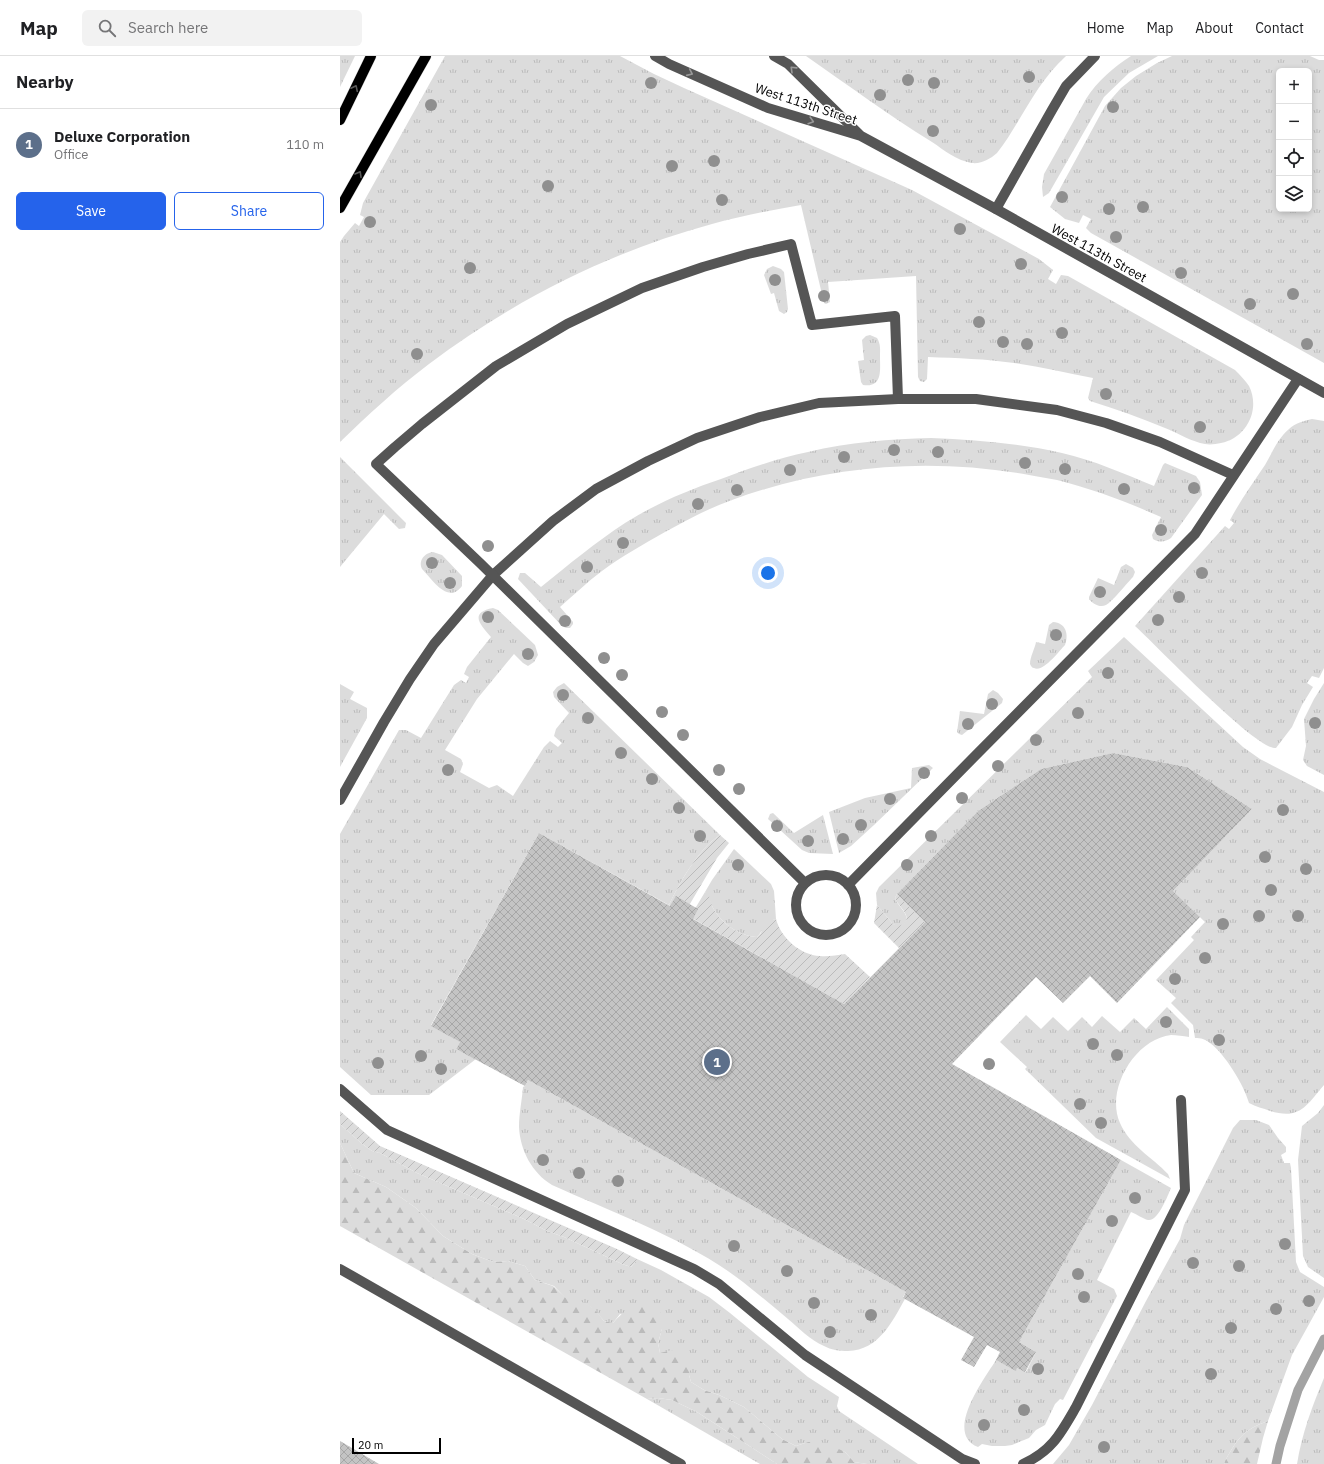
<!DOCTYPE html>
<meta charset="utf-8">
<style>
body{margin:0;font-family:"IBM Plex Sans",sans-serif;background:#f2f2f2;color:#202124}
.controls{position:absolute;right:12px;top:12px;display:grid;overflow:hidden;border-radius:6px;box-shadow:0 2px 6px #0003}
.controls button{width:36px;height:36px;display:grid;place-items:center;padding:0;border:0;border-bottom:1px solid #e0e0e0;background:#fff;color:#202124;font:20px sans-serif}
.scale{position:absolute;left:12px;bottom:10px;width:89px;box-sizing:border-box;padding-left:4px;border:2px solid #000;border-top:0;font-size:11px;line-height:14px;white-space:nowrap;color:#000;-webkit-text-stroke:3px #fff;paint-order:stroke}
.you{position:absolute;left:428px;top:517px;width:14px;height:14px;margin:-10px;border:3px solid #fff;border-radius:50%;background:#1a73e8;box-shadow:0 0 0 6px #1a73e833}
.badge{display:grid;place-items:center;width:26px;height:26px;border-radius:50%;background:#2563eb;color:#fff;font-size:13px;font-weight:700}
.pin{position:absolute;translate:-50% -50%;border:2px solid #fff;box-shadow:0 1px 4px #0006}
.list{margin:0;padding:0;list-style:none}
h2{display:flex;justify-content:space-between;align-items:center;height:52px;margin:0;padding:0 16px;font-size:17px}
h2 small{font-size:13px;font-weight:400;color:#757577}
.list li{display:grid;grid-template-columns:26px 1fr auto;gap:12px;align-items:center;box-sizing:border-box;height:72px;padding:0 16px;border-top:1px solid #e0e0e0}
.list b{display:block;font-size:15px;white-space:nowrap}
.list p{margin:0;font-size:13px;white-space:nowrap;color:#757577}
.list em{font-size:13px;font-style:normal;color:#757577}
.actions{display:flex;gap:8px;padding:12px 16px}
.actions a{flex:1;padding:9px 0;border:1px solid #2563eb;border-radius:6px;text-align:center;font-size:14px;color:#2563eb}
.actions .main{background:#2563eb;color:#fff}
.icon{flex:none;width:22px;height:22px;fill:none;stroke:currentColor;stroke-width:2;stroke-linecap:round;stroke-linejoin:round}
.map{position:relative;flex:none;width:984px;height:1408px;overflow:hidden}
header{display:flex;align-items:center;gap:24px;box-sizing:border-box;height:56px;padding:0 20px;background:#fff;border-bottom:1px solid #e0e0e0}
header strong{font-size:19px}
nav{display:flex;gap:22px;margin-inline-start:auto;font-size:14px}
.search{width:280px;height:36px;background:#f2f2f2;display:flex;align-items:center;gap:10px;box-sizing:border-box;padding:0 14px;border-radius:6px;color:#757577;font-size:15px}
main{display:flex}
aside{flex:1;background:#fff}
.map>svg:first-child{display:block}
.grass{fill:url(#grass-tufts);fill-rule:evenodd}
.forest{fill:url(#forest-firs)}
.garden{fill:url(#garden-furrows)}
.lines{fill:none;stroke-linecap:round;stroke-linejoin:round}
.stream{stroke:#a3a3a3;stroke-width:9}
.building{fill:url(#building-cross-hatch)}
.major-casing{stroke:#dbdbdb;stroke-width:11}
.minor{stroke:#555;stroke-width:10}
.major{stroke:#000;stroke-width:10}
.tree{fill:#8f8f8f}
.oneway{stroke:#999}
.oneway2{stroke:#595959}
.labels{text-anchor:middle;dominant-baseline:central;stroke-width:3;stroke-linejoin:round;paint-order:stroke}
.street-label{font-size:13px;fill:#000;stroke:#fff}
</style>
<header>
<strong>Map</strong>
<div class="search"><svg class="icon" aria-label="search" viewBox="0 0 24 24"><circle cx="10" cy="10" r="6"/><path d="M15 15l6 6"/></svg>Search here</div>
<nav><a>Home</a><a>Map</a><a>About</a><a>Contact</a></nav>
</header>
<main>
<aside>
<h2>Nearby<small></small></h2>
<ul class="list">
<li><span class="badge" style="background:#5c6f8a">1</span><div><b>Deluxe Corporation</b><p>Office</p></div><em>110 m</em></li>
</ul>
<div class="actions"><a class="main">Save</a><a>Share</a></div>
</aside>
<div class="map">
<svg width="984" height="1408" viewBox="0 0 984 1408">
<defs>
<pattern id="grass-tufts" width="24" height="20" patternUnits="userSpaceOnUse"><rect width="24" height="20" fill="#dcdcdc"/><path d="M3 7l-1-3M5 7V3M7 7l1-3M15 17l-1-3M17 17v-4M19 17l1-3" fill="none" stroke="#bbb"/></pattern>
<pattern id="forest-firs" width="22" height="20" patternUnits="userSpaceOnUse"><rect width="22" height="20" fill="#dcdcdc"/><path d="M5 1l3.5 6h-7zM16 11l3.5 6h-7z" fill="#bbb"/></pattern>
<pattern id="garden-furrows" width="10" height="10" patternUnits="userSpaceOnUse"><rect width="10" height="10" fill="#dcdcdc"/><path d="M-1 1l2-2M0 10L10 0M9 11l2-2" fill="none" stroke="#bbb"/></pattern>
<pattern id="building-cross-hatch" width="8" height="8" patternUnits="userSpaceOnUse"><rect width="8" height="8" fill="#c4c4c4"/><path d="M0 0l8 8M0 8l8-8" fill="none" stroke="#a7a7a7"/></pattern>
</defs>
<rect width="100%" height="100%" fill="#fff"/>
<g class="grass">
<polygon points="0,0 15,0 0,31"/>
<path d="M 105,0 L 280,0 L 314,18 L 344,32 L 572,134 L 699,203 L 713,214 L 708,223 L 716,228 L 721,219 L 728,220 L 895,314 C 900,319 905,324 909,330 C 921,354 906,382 881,387 C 876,388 870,389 865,388 C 852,386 838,377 825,372 C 801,362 776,353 750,345 L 748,342 L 753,322 C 727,317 701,311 674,307 C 646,303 617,302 588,301 L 587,323 L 584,326 L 580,325 L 578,321 L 576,220 L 488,226 L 490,246 L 486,248 L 484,247 L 461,149 C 431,154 401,160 372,168 C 269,196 174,244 89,308 C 57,332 28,359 0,386 L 0,186 L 4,180 L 15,167 L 19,170 L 24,161 L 20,159 L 23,147 Z"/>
<path d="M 466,0 L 726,0 C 695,28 681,66 657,97 C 650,103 642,108 632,107 C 617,105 604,94 592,86 C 548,59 508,29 466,0 Z"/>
<path d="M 791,0 L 818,0 L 789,17 L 764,41 L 709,137 L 703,141 L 702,131 L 704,118 L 746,43 C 757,25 774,11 791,0 Z"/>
<path d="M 832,0 L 970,0 L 979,4 L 984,4 L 984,307 L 751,177 L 746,172 L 751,163 L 743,159 L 739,167 L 725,163 L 710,151 L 765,50 L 781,32 L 796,20 L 817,7 ZM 939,15 L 969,15 L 969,153 L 939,153 Z"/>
<polygon points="433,210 441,213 444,216 448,253 447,256 444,258 439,255 434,237 431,238 424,219 427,213"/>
<path d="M 530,279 L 537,282 C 541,288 540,295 540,301 C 540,314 543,332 523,329 L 521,326 L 518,305 L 524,304 L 522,284 L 526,280 Z"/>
<path d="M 972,363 L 984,365 L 984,612 L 979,622 L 972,620 L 967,627 L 973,631 L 962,649 L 952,671 L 936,692 C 917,695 815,588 795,570 L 885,470 L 889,473 L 894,467 L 890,464 C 900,445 913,427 925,409 C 932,397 938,382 949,373 C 955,367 964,365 972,363 Z"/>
<path d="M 591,382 C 635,384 679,387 722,397 C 753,404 785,418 814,430 L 823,409 L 825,407 L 856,420 L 860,426 L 862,439 L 831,482 C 825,486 820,487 813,483 L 812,479 L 821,461 C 787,446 753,433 717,424 C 708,422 698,421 689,419 C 590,401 487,409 392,444 C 369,452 347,464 325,476 C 304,488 282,500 262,515 C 247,526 234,539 220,551 L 233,566 L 233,568 L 230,572 L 226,572 L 222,570 L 178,523 L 180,517 L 185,517 L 201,531 C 228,509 256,486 285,467 C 315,448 348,434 381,423 C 410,412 439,402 468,396 C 509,386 550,383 591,382 Z"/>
<polygon points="0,401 66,467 65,472 59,473 44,458 0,511"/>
<path d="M 93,496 L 102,499 L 122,520 L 122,530 C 108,549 92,523 82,513 C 78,504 85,497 93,496 Z"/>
<path d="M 786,508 L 793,512 L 795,516 L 793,521 C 788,526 772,546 766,549 C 760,552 753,548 749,543 L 749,541 L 758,522 L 774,529 L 781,511 Z"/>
<path d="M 153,552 L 158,554 L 195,589 L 198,599 L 194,606 L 188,610 L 183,607 L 174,598 L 137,643 L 105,694 L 121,703 L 123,708 L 120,716 L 149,732 L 157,729 L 173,740 L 204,691 L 210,685 L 218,691 L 222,687 L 214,680 L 216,673 L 229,657 L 214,641 L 213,636 L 217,631 L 224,627 L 380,779 C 374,783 368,788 364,793 C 349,810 338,830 329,849 L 199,777 L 91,969 L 120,986 L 116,993 L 136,1003 L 89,1039 L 31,1039 L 0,1011 L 0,778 L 59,674 L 66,674 L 81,682 L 114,629 L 121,624 L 126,627 L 129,621 L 124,618 L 127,611 L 151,581 C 141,569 128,557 153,552 Z"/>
<path d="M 713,566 C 726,567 729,578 725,589 C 719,595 703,617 694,612 C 692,612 691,610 690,608 C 690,601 695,592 696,586 L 705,588 L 709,569 Z"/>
<path d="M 784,581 L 903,691 L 920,703 L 984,736 L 984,1029 C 966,1050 960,1064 930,1055 C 923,1052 916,1051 909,1047 C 904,1029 885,998 870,987 C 865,983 861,982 855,982 L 853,969 L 831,947 L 836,942 L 816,924 L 854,884 L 851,881 L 865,866 L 833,835 L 912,753 L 847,711 L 773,697 L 701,713 L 638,755 L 557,838 L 555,842 C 558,852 577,863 559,871 L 553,868 L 537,849 L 536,837 L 539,831 L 752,621 L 748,615 Z"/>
<polygon points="984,627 984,719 967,710 963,704 966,690 964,663 974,643"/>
<polygon points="0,628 14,636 10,643 27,652 27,662 0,711"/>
<polygon points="653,634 658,637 663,643 662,647 622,679 619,678 617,676 620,655 644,658 648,638"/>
<polygon points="589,709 593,712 534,769 511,790 499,797 489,756 525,742 571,732 572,712"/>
<polygon points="433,757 454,777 483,759 493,798 469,797 462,794 428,763 430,758"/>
<path d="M 394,793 L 431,828 L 434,835 L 436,863 C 425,865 424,874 417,881 C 401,880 383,869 375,855 C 370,848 371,843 365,836 L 372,824 Z"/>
<path d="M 827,951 L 849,973 L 849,981 C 843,980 837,979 831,979 C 795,983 765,1034 780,1067 C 790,1090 812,1101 828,1118 L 830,1123 L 756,1082 L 685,1013 L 687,1011 L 660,986 L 686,959 L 701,973 L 713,961 L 728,975 L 742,961 L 752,971 L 762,960 L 780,976 L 794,962 L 806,973 Z"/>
<path d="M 188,1024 L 566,1236 L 563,1241 L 565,1243 C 552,1266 539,1294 508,1295 C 499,1295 491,1294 484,1290 C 470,1284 459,1272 448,1263 C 433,1250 418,1238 403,1226 C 349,1184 274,1157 212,1129 C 192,1117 180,1094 179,1071 C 179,1058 182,1044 183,1031 L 185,1030 Z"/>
<polygon points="984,1049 984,1222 968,1211 963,1200 958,1104 962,1070 978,1057"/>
<path d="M 900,1064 L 916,1064 L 929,1069 L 938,1082 L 946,1091 L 946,1096 L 941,1099 L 944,1107 L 950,1107 L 951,1112 L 956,1206 L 960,1216 L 984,1231 L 984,1241 L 952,1299 L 928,1365 C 903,1374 898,1382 885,1405 L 884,1408 L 713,1408 L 729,1389 L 752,1349 L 806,1245 L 840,1183 L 844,1169 L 889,1080 L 893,1072 Z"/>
<path d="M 0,1068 L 21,1087 L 32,1095 L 40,1097 L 77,1117 L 184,1163 L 207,1175 L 224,1181 L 282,1208 L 291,1211 L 296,1205 L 297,1203 L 321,1214 L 369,1241 L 390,1257 L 468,1321 L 499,1341 L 497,1350 L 499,1355 L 578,1408 L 527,1408 L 514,1406 L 505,1396 L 468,1386 L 456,1390 L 442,1383 L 404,1351 L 379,1339 L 364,1334 L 351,1326 L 349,1319 L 320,1297 L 318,1287 L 322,1273 L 280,1258 L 273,1267 L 264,1265 C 252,1250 248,1246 228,1245 L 214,1230 L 195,1224 L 185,1210 L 168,1205 L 153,1206 L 132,1198 L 103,1180 L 76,1152 L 46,1131 L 14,1117 L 0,1087 Z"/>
<path d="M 781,1104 L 831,1132 C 828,1139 818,1166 808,1164 C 803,1163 797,1158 791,1156 L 757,1224 L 774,1233 L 777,1240 L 723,1344 L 720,1343 L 715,1348 L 705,1369 L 696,1374 L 689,1382 L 672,1389 L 665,1390 L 652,1390 L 642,1388 L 638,1391 C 603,1377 645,1322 656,1304 L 676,1314 L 677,1312 L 686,1316 L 696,1296 L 679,1286 Z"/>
<path d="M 984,1322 L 984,1408 L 957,1408 C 962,1377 972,1351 984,1322 Z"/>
<polygon points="318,1342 332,1344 357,1356 437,1408 420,1408 307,1343"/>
</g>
<g class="forest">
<path d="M 0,1087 L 14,1117 L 46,1131 L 76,1152 L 103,1180 L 132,1198 L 153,1206 L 168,1205 L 185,1210 L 195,1224 L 213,1230 L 228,1244 C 248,1246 252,1249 264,1265 L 273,1267 C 284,1253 299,1246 316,1247 L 322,1259 L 322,1273 L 318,1287 L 320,1297 L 332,1294 L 347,1301 L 351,1312 L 349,1319 L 351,1326 L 364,1334 L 379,1339 L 404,1351 L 442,1383 L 456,1390 L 468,1386 L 486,1387 L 505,1396 L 514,1406 L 527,1408 L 437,1408 L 357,1356 L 332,1344 L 318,1342 L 307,1343 L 0,1170 Z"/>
<path d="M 928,1365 L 923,1382 L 917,1408 L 884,1408 L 885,1405 C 898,1382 903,1374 928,1365 Z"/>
</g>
<g class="garden">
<path d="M 380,779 L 389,787 L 377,802 L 344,858 L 329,849 C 338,830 349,810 364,793 C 368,788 374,783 380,779 Z"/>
<path d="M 365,836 L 368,838 C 371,843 371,850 375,855 C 383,869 401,880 417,881 L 421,877 L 423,869 L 431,864 L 436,863 C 441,882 460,899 480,900 C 488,901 497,899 505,898 L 530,921 L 504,948 L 350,861 Z"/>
<path d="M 557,838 L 585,866 L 559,892 L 534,867 L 537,849 L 553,868 L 559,870 C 577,863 558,851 555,842 Z"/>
<polygon points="0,1055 40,1090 277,1193 297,1203 296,1205 291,1211 282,1208 224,1181 207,1175 184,1163 77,1117 40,1097 32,1095 21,1087 0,1068"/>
</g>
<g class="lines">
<polyline class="stream" points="936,1408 940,1390 958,1334 984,1283"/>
</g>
<g class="building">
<polygon points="773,697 847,711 912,753 833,835 860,861 777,947 750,920 723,947 696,921 612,1008 781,1104 679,1286 696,1296 685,1316 677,1312 676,1315 656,1304 660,1296 647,1289 634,1311 621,1304 634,1281 563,1242 566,1236 188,1024 185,1030 116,993 120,986 91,970 199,777 330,850 336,840 358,853 353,863 504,948 585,866 557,838 638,755 701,713"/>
<polygon points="0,1385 39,1408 0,1408"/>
</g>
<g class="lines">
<defs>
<g id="major">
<polyline points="0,64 31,0"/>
<polyline points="0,152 86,0"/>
</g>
</defs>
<use href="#major" class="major-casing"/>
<g class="minor">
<polyline points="315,0 329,8 428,52 521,80 656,153 984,337"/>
<polyline points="434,0 448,8 519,78"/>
<polyline points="656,153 712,54 726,30 755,0"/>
<polyline points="0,744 44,666 70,623 94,588 153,519 213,465 256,433 308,405 357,382 420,361 479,347 558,343 636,343 717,354 766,367 820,386 893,419"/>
<circle cx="486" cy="849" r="30"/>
<polyline points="465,827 140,507 36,408 55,391 82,368 156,310 227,268 302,232 363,211 408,198 451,188 472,269 555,260 558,343"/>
<polyline points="508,829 634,701 855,478 958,323"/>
<polyline points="0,1033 47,1074 354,1213 379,1228 465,1299 622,1403 635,1408"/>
<polyline points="0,1213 341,1408"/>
<path d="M 683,1408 C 712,1395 721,1377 736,1351 L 845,1134 L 841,1044"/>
</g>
<use href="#major" class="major"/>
</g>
<g class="tree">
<circle cx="689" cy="21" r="6"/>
<circle cx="568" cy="24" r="6"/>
<circle cx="311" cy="27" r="6"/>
<circle cx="594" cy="27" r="6"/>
<circle cx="540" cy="39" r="6"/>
<circle cx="91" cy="49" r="6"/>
<circle cx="773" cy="51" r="6"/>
<circle cx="593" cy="75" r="6"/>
<circle cx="374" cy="105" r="6"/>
<circle cx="332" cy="110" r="6"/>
<circle cx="208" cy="130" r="6"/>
<circle cx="722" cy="141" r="6"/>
<circle cx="382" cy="144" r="6"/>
<circle cx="803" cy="151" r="6"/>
<circle cx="769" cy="153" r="6"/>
<circle cx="30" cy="166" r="6"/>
<circle cx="620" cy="173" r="6"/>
<circle cx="776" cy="181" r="6"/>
<circle cx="681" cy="208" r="6"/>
<circle cx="130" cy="212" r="6"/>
<circle cx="841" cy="217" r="6"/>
<circle cx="435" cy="224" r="6"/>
<circle cx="953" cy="238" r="6"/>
<circle cx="484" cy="240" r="6"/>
<circle cx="910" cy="248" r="6"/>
<circle cx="639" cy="266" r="6"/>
<circle cx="722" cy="277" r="6"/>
<circle cx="663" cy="286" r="6"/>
<circle cx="687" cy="288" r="6"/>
<circle cx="967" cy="288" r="6"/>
<circle cx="77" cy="298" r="6"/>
<circle cx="766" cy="338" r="6"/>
<circle cx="860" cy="371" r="6"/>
<circle cx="554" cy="394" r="6"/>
<circle cx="598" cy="396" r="6"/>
<circle cx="504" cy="401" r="6"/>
<circle cx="685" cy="407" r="6"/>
<circle cx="725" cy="413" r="6"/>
<circle cx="450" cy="414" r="6"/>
<circle cx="854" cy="432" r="6"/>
<circle cx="784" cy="433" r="6"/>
<circle cx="397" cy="434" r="6"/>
<circle cx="358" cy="448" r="6"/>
<circle cx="821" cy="474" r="6"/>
<circle cx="283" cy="487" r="6"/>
<circle cx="148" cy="490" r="6"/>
<circle cx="92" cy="507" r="6"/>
<circle cx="247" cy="511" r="6"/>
<circle cx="862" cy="517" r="6"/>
<circle cx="110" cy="527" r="6"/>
<circle cx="760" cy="536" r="6"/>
<circle cx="839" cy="541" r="6"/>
<circle cx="148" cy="561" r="6"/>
<circle cx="818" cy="564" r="6"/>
<circle cx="225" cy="565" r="6"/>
<circle cx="716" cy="579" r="6"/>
<circle cx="188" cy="598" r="6"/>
<circle cx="264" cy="602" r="6"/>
<circle cx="768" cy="617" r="6"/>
<circle cx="282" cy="619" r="6"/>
<circle cx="223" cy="639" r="6"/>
<circle cx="652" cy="648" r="6"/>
<circle cx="322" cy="656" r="6"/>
<circle cx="738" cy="657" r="6"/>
<circle cx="248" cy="662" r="6"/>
<circle cx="975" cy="667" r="6"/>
<circle cx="628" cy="668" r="6"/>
<circle cx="343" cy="679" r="6"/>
<circle cx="696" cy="684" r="6"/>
<circle cx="281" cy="697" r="6"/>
<circle cx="658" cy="710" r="6"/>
<circle cx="108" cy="714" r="6"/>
<circle cx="379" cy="714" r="6"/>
<circle cx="584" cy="717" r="6"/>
<circle cx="312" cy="723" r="6"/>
<circle cx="399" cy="733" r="6"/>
<circle cx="622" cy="742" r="6"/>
<circle cx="550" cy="743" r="6"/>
<circle cx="339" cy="752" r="6"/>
<circle cx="943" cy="754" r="6"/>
<circle cx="521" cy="769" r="6"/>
<circle cx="437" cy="770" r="6"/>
<circle cx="360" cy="780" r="6"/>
<circle cx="591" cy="780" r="6"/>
<circle cx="503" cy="783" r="6"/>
<circle cx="468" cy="785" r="6"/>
<circle cx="925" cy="801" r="6"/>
<circle cx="398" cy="809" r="6"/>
<circle cx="567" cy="809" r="6"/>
<circle cx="966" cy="813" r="6"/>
<circle cx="931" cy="834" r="6"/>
<circle cx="919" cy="860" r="6"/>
<circle cx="958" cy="860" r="6"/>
<circle cx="883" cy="868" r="6"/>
<circle cx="865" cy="902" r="6"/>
<circle cx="835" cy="923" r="6"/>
<circle cx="826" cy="966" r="6"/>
<circle cx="879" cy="984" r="6"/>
<circle cx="753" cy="988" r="6"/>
<circle cx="777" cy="999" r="6"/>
<circle cx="81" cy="1000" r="6"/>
<circle cx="38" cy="1007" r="6"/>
<circle cx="649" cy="1008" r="6"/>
<circle cx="101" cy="1013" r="6"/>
<circle cx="740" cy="1048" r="6"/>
<circle cx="761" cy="1067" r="6"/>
<circle cx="203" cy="1104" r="6"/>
<circle cx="239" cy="1117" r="6"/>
<circle cx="278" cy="1125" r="6"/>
<circle cx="795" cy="1142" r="6"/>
<circle cx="772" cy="1165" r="6"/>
<circle cx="945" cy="1188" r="6"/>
<circle cx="394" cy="1190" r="6"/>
<circle cx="853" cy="1207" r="6"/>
<circle cx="899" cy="1210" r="6"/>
<circle cx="447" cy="1215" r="6"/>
<circle cx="738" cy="1218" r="6"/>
<circle cx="744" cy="1241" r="6"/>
<circle cx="969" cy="1245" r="6"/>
<circle cx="474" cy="1247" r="6"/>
<circle cx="936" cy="1253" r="6"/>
<circle cx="531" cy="1259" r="6"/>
<circle cx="891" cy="1272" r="6"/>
<circle cx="490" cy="1276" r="6"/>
<circle cx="698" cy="1313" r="6"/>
<circle cx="871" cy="1318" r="6"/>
<circle cx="684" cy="1354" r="6"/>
<circle cx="644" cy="1369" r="6"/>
<circle cx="764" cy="1391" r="6"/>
</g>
<defs><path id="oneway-chevron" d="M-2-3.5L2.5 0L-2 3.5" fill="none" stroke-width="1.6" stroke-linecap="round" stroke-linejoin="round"/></defs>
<g class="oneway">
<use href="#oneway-chevron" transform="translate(453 13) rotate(-136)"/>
<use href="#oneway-chevron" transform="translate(350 17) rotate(24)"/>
<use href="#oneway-chevron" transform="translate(471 65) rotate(17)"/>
</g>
<g class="oneway2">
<use href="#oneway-chevron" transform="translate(15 32) rotate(-64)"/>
<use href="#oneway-chevron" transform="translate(19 118) rotate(-60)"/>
</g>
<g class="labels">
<g class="street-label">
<text transform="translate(466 48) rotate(18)">West 113th Street</text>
<text transform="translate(759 197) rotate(29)">West 113th Street</text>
</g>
</g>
</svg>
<div class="controls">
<button>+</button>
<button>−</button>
<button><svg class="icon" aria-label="locate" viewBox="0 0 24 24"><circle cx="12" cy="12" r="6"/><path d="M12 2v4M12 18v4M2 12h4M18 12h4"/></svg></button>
<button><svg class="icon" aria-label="layers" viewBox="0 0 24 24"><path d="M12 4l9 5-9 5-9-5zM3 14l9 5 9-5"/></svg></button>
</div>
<div class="scale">20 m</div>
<div class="you"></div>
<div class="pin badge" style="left:377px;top:1006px;background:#5c6f8a">1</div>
</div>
</main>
